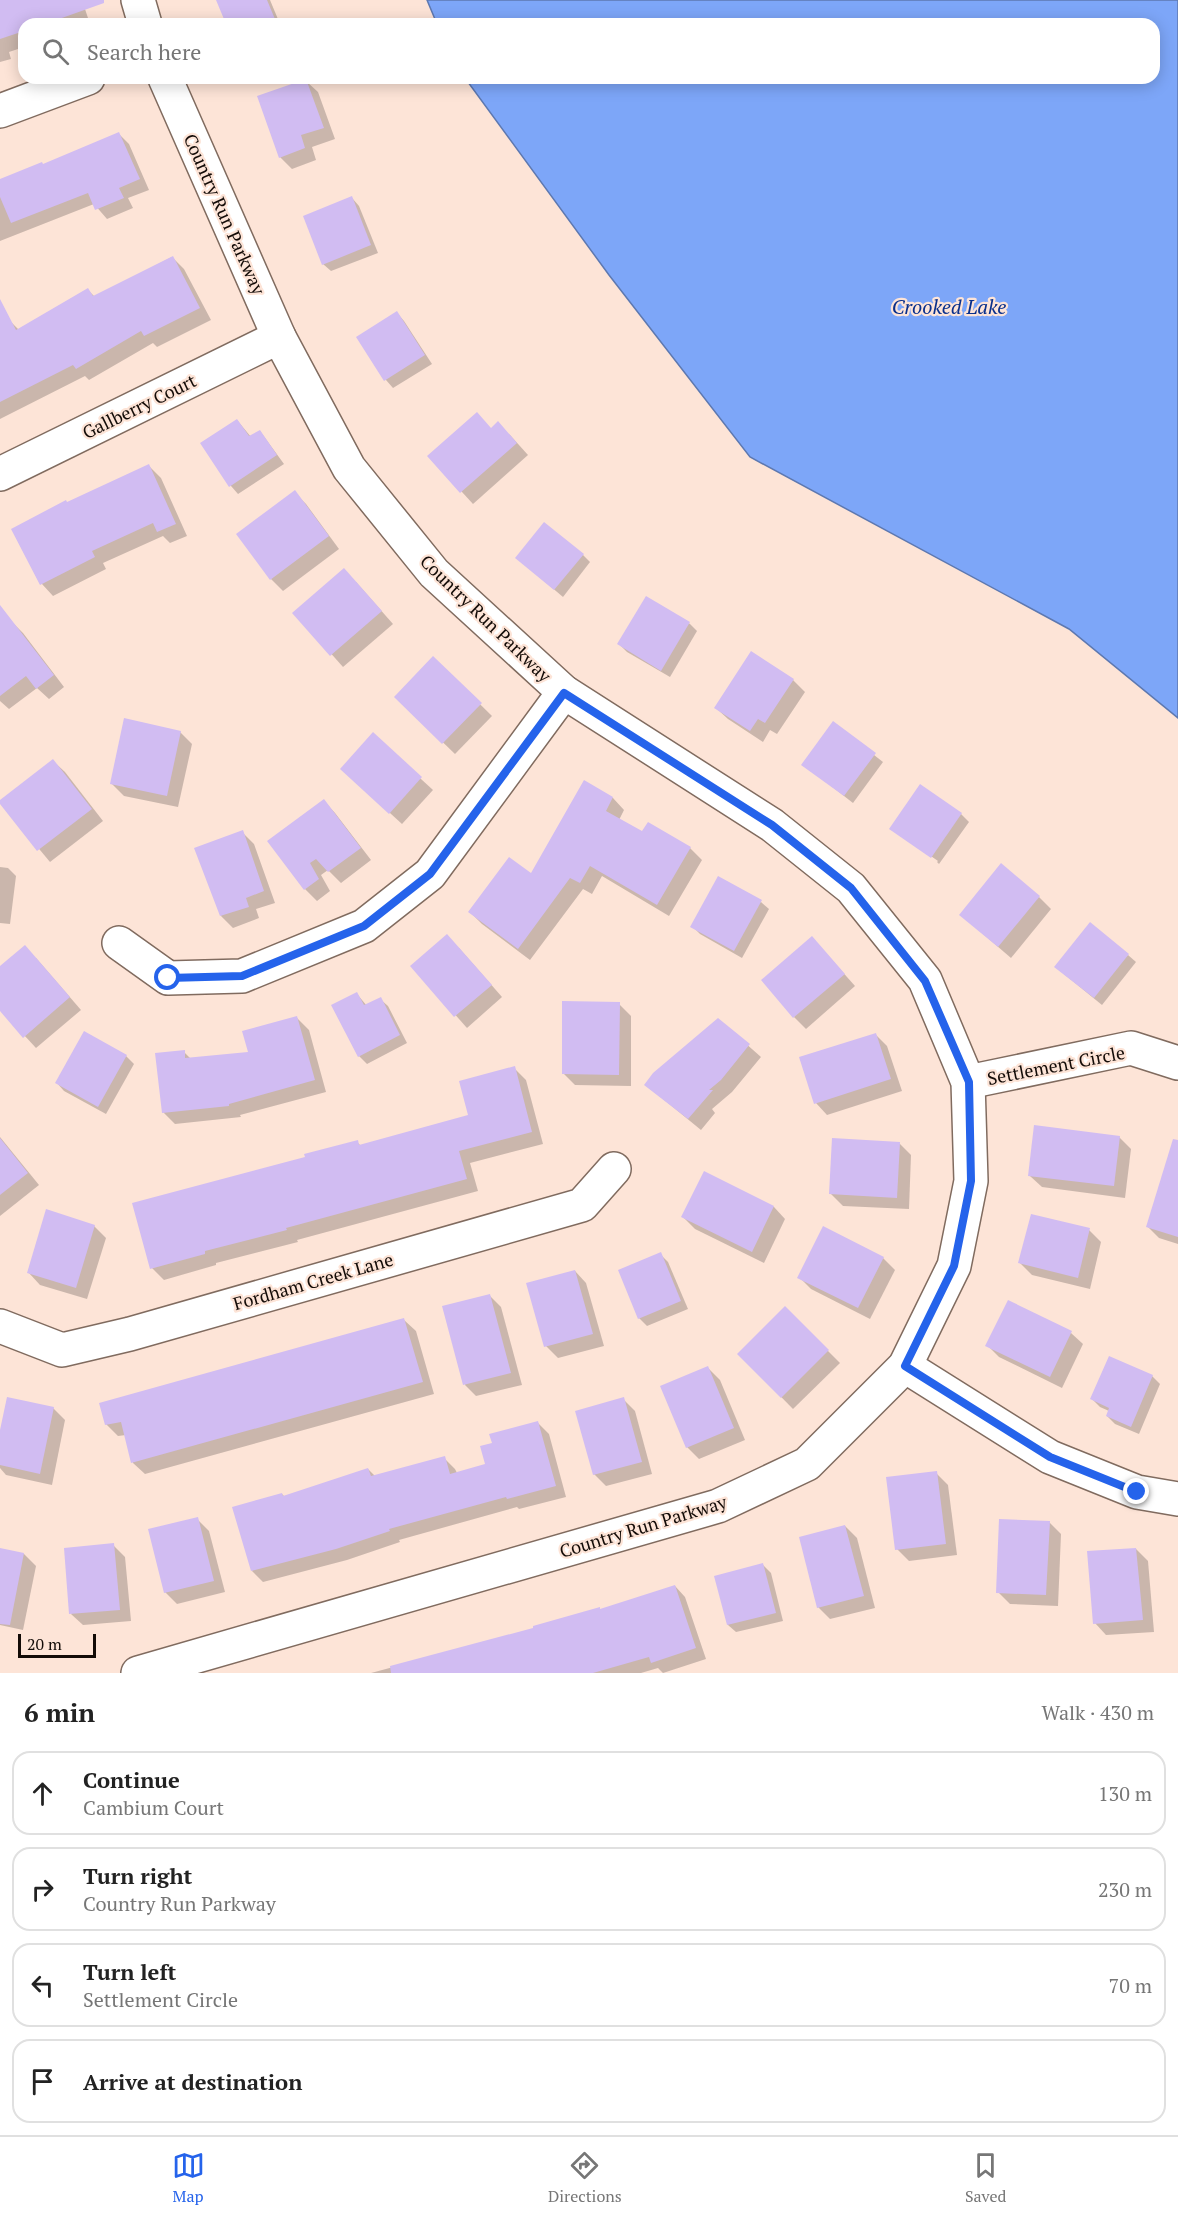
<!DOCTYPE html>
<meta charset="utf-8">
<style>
body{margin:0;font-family:"PT Serif",serif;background:#f2f2f2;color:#222}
.scale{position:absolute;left:18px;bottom:15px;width:78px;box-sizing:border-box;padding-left:6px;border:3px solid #130b07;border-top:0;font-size:16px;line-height:21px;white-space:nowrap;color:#130b07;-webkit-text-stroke:4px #fde4d7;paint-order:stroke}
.stop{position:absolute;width:18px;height:18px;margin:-14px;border:4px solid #2563eb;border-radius:50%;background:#fff}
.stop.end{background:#2563eb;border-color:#fff;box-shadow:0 2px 6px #0008}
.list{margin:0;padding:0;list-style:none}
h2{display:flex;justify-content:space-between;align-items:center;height:78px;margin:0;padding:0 24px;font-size:26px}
h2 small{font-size:20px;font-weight:400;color:#767676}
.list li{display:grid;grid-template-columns:39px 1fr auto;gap:18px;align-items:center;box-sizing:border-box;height:84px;margin:0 12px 12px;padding:0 12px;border:2px solid #e0e0e0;border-radius:18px}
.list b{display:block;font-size:22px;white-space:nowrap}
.list p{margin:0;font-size:20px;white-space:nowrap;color:#767676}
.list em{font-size:20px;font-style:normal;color:#767676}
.icon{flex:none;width:33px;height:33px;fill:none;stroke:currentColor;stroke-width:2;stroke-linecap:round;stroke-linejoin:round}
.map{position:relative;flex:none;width:1178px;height:1673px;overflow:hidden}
.search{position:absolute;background:#fff;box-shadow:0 3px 15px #0003;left:18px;right:18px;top:18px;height:66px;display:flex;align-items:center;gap:15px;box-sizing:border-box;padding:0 21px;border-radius:18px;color:#767676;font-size:22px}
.sheet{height:462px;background:#fff}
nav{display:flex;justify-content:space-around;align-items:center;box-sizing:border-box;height:84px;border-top:2px solid #e0e0e0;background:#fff;font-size:16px;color:#767676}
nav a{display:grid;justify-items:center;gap:3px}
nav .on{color:#2563eb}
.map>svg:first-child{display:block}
.water{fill:#7da6f8;stroke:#5d78b0;stroke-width:1.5}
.shadow{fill:#0003}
.building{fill:#d1bcf2}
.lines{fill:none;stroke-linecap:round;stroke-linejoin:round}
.minor-casing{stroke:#806b5f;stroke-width:36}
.minor{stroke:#fff;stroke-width:33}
.route{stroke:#2563eb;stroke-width:8}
.labels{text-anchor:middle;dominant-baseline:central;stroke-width:4.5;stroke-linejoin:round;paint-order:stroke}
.street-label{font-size:18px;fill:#130b07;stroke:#fde4d7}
.water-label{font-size:20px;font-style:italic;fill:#092f8b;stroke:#fde4d7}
</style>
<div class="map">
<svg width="1178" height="1673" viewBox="0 0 1178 1673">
<rect width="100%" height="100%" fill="#fde4d7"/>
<polygon class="water" points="427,0 1178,0 1178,718 1069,629 750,457 609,275 465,78 1154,78 1154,24 437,24"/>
<g class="shadow">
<polygon points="0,0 82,0 90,24 24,24 24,47 9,52 11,59 0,62"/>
<polygon points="218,0 270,0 280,24 228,24"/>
<polygon points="306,81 318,92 335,139 312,147 316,160 292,169 280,157"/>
<polygon points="119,134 129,144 149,190 128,198 133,208 107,219 94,204 0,241 0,180 43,166"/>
<polygon points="352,198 359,206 378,253 331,271 323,264"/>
<polygon points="172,257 184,269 211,320 157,347 153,343 89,380 85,376 0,419 0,328 11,322 19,330 88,290 95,297"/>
<polygon points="397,313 404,321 432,364 393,388 386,380 358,337"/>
<polygon points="237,420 251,437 260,431 284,464 238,494 231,486 202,444"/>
<polygon points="492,429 510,435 528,455 473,504 429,456"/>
<polygon points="149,466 161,478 187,536 170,543 163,536 103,563 106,569 53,596 42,584 13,529"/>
<polygon points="294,492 306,504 339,549 283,591 271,579"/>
<polygon points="583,555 590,562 563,597 517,558"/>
<polygon points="356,582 393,624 343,667 295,613"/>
<polygon points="647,598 690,624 697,631 670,677 627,652 619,644"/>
<polygon points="11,621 23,633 64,687 49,699 37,688 9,709 0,701 0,629"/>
<polygon points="433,658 492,716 455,754 396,697"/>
<polygon points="793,680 805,692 777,734 770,730 763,742 728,719 716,708"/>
<polygon points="833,723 883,762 853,803 803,764"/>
<polygon points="180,732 192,744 178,807 124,796 112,784"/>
<polygon points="373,735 433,790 402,824 354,780"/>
<polygon points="53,761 65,772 103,821 50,862 0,802"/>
<polygon points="584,782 613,798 624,810 619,820 643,834 690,848 702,860 669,916 602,876 592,894 583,889 530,960 482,924 470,912 532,875"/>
<polygon points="921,786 961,814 969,822 939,864 937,862 938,861 898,833"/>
<polygon points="324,801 335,813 371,860 341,883 328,870 321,875 330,891 317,901 305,889 270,841"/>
<polygon points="242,832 254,844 275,903 256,909 259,918 233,928 221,916"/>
<polygon points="0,867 8,868 16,876 10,924 0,923"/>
<polygon points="1039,897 1051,909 1011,958 961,915"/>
<polygon points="761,902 769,909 742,958 700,934 692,926"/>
<polygon points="459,948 502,997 467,1028 412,966"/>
<polygon points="823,950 855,986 806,1029 794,1017"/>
<polygon points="1128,955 1136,962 1102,1005 1064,974"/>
<polygon points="36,958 81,1010 36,1048 0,1009 0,968"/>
<polygon points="357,994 367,1006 380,999 388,1006 407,1043 367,1064 359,1056"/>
<polygon points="619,1004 631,1016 631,1086 575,1085 564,1074"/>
<polygon points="297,1018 309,1030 326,1092 240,1115 241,1117 175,1124 163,1112 184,1052 191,1059 250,1053"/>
<polygon points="718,1019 761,1057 732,1092 712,1109 715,1113 701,1130 646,1085"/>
<polygon points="875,1034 887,1046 902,1091 827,1115 816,1103"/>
<polygon points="126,1056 134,1064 106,1114 64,1091 57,1083"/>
<polygon points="514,1068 526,1080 543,1144 470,1163 478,1191 297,1240 298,1242 216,1263 216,1265 164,1280 152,1268 307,1158 357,1142 361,1146 470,1116"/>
<polygon points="0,1137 39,1185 0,1216"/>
<polygon points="1119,1137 1131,1149 1125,1198 1042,1187 1030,1176"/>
<polygon points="899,1143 911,1155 909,1209 843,1206 831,1194"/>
<polygon points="705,1173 774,1207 785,1219 764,1263 695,1229 683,1217"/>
<polygon points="1178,1174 1178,1244 1159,1238 1147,1226"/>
<polygon points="94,1226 106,1238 87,1299 40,1285 29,1273"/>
<polygon points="1089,1230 1101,1242 1090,1289 1032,1275 1020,1263"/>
<polygon points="660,1254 668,1262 688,1309 647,1326 639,1318"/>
<polygon points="883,1258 895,1270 870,1319 811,1289 799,1277"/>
<polygon points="575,1271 586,1283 604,1346 558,1358 546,1346"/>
<polygon points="489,1295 501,1307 522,1385 476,1396 465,1385"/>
<polygon points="785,1308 840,1363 793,1409 739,1354"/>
<polygon points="404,1320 416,1331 434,1394 145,1474 133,1463 126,1435 118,1436 106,1424"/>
<polygon points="1071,1333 1083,1344 1062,1388 999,1357 987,1345"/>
<polygon points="708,1368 720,1380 745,1440 699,1459 687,1447"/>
<polygon points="1152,1376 1160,1384 1139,1434 1115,1424 1107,1416 1109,1411 1100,1407 1092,1399"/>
<polygon points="623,1399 635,1411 652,1474 606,1486 594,1474"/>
<polygon points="53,1408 65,1420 52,1485 6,1475 0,1468 0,1437"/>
<polygon points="538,1423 549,1434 566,1497 519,1509 517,1507 399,1540 400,1542 347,1560 263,1582 252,1571 282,1494 285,1497 368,1469 375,1476 444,1458 455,1469 457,1473 486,1465 494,1444"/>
<polygon points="936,1473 948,1485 957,1555 909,1561 897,1549"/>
<polygon points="197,1519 209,1531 225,1592 177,1604 165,1592"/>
<polygon points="1049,1522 1061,1534 1058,1606 1010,1604 998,1592"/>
<polygon points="845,1526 857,1538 875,1608 830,1619 818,1607"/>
<polygon points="113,1545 125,1557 131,1621 83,1625 71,1614"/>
<polygon points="0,1549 24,1554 36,1566 23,1630 0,1625"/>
<polygon points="1136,1549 1148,1561 1154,1632 1106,1635 1095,1623"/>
<polygon points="763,1565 771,1573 783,1621 736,1632 728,1625 716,1577"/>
<polygon points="675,1586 685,1597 706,1659 663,1673 658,1668 641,1673 469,1673 600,1610"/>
<polygon points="423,1659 435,1673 371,1673"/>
</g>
<g class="building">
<polygon points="0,0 104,0 104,3 45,24 24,24 24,31 0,39"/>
<polygon points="216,0 267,0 277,24 226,24"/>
<polygon points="306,79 324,128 301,135 305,148 279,158 257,96"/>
<polygon points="119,132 140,179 119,188 124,198 95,210 88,193 11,223 0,197 0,179 42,162 43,164"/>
<polygon points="352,196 371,245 322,265 303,216"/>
<polygon points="173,256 200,308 144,336 141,331 76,369 73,365 0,402 0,299 16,330 88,288 93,296"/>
<polygon points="397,311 425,355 384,381 356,337"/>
<polygon points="477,412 491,428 498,421 517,443 460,493 427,456"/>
<polygon points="237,419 249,436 260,430 277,455 229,487 200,443"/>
<polygon points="149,464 176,524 157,532 153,523 92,551 95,557 40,585 11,529 66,500 67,502"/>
<polygon points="295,490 329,536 270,580 236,534"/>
<polygon points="544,522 584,554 554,590 515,558"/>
<polygon points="344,568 382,611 330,656 292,613"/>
<polygon points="646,596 690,622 661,671 617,644"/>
<polygon points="0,605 54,675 36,689 26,676 0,696"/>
<polygon points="751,651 794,679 765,723 758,719 750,731 714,708"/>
<polygon points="433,656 482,703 442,744 394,697"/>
<polygon points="124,718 181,731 167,796 110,784"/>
<polygon points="833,721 876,753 844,796 801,765"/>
<polygon points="373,732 422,777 389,814 340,769"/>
<polygon points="53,759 92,809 37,851 0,804 0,800"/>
<polygon points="584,780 613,797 606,811 642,831 648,822 691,847 657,905 590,866 580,883 570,878 518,949 468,912 509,857 531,873"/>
<polygon points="920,784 962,813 931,858 889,829"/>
<polygon points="324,799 361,848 328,872 316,859 310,863 319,879 304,890 267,841"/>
<polygon points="243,830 264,891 246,898 249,907 220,916 194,848"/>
<polygon points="1001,863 1040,896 998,947 959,915"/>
<polygon points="718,876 762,900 734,951 690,927"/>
<polygon points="1090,922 1129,954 1094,998 1054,967"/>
<polygon points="447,934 492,985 454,1017 410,966"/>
<polygon points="812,936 845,974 793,1018 761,980"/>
<polygon points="25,945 70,997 23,1038 0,1011 0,966"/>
<polygon points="357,992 364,1005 381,997 400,1035 358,1057 331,1005"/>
<polygon points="562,1001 620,1002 619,1075 562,1074"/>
<polygon points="297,1016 315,1080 229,1104 229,1106 162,1113 155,1053 185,1050 185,1058 248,1052 242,1031"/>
<polygon points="718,1018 750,1044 721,1080 709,1090 713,1090 688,1119 644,1085 653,1073"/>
<polygon points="84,1031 127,1055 98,1107 55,1083"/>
<polygon points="876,1033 891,1079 814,1104 799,1057"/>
<polygon points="515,1066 532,1132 459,1151 467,1179 286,1228 287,1230 205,1251 205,1254 150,1269 132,1203 305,1157 304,1154 358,1140 359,1145 468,1115 459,1081"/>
<polygon points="1034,1125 1120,1136 1114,1186 1028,1176"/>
<polygon points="0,1138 28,1173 0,1195"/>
<polygon points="832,1138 900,1142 897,1198 829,1194"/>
<polygon points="1173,1139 1178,1140 1178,1237 1146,1227"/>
<polygon points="704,1171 774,1206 752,1252 681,1217"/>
<polygon points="46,1209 95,1225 76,1288 27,1273"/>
<polygon points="1031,1214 1090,1228 1078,1278 1018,1263"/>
<polygon points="823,1226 884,1257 858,1308 797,1278"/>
<polygon points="661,1252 681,1301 638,1319 618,1270"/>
<polygon points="575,1270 593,1334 544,1347 526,1283"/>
<polygon points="490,1294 511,1373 463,1385 442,1306"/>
<polygon points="1008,1300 1072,1331 1050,1377 985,1346"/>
<polygon points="785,1306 829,1350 781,1398 737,1354"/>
<polygon points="404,1318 423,1382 131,1463 121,1422 105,1425 99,1403"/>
<polygon points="1109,1356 1153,1375 1131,1427 1106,1416 1109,1408 1090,1399"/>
<polygon points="708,1366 734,1428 686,1448 660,1386"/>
<polygon points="7,1397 54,1407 40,1474 0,1465 0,1430"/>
<polygon points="624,1397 642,1462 593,1475 575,1411"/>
<polygon points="538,1421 556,1486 507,1499 506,1497 389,1529 390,1531 336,1549 251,1571 232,1507 282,1493 283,1496 368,1468 371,1476 445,1456 450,1474 485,1464 480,1446 492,1443 489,1434"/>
<polygon points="937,1471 946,1544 895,1550 886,1477"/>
<polygon points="198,1517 214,1581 164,1593 148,1529"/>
<polygon points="999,1519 1050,1521 1046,1595 996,1593"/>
<polygon points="845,1525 864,1596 817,1608 799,1537"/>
<polygon points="114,1543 120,1610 69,1614 64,1548"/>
<polygon points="0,1548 24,1553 10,1625 0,1624"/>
<polygon points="1136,1548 1143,1620 1093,1624 1087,1551"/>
<polygon points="763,1563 776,1613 727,1625 714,1576"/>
<polygon points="675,1585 696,1648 651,1663 649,1657 593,1673 391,1673 390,1666 533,1628 533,1626 600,1607 600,1609"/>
</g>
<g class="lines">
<defs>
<g id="minor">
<polyline points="138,0 145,24"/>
<polyline points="0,111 88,78"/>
<polyline points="0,474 279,337"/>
<polyline points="119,943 168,978 242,976 364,926 430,874 564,692"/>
<polyline points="968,1082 1131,1048 1178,1063"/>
<polyline points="0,1326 62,1350 130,1334 582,1205 614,1169"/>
<polyline points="905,1366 1050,1457 1137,1492 1178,1499"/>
<polyline points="138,1673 718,1506 807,1464 905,1366 954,1266 971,1181 968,1082 925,980 851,888 772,825 564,692 434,573 349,468 279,337 165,78"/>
</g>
</defs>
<use href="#minor" class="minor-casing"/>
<use href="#minor" class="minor"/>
</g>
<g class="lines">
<polyline class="route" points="168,978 242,976 364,926 430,874 564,693 772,825 851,888 925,981 969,1082 971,1181 954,1266 905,1366 1050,1457 1137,1492"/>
</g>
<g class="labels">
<g class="street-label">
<text transform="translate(225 214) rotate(66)">Country Run Parkway</text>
<text transform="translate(139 406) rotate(-26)">Gallberry Court</text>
<text transform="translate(486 618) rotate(44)">Country Run Parkway</text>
<text transform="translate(1056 1065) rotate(-11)">Settlement Circle</text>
<text transform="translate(313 1281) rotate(-16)">Fordham Creek Lane</text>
<text transform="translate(643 1526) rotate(-17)">Country Run Parkway</text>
</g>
<g class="water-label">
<text x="949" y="306">Crooked Lake</text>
</g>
</g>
</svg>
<div class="scale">20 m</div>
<div class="stop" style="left:168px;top:978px"></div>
<div class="stop end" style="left:1137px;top:1492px"></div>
<div class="search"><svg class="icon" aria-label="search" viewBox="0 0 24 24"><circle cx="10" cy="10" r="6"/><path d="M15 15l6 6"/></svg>Search here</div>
</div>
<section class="sheet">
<h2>6 min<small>Walk · 430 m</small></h2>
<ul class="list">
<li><svg class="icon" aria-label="ahead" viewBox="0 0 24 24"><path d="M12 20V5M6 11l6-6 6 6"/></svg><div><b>Continue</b><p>Cambium Court</p></div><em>130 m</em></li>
<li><svg class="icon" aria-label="right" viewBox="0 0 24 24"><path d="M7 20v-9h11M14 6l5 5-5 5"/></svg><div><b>Turn right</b><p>Country Run Parkway</p></div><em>230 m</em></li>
<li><svg class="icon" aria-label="left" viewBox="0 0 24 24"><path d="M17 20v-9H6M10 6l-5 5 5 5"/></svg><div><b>Turn left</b><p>Settlement Circle</p></div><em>70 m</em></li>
<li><svg class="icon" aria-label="arrive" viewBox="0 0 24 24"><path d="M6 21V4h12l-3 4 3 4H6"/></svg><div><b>Arrive at destination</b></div></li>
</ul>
</section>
<nav>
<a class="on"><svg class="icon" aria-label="map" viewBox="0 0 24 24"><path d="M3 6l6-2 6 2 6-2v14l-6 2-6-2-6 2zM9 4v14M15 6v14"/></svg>Map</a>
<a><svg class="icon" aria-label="directions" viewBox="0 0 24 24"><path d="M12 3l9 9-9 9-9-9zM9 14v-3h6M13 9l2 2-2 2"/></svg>Directions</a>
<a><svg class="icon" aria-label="saved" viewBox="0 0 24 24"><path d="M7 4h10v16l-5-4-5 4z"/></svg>Saved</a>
</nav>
